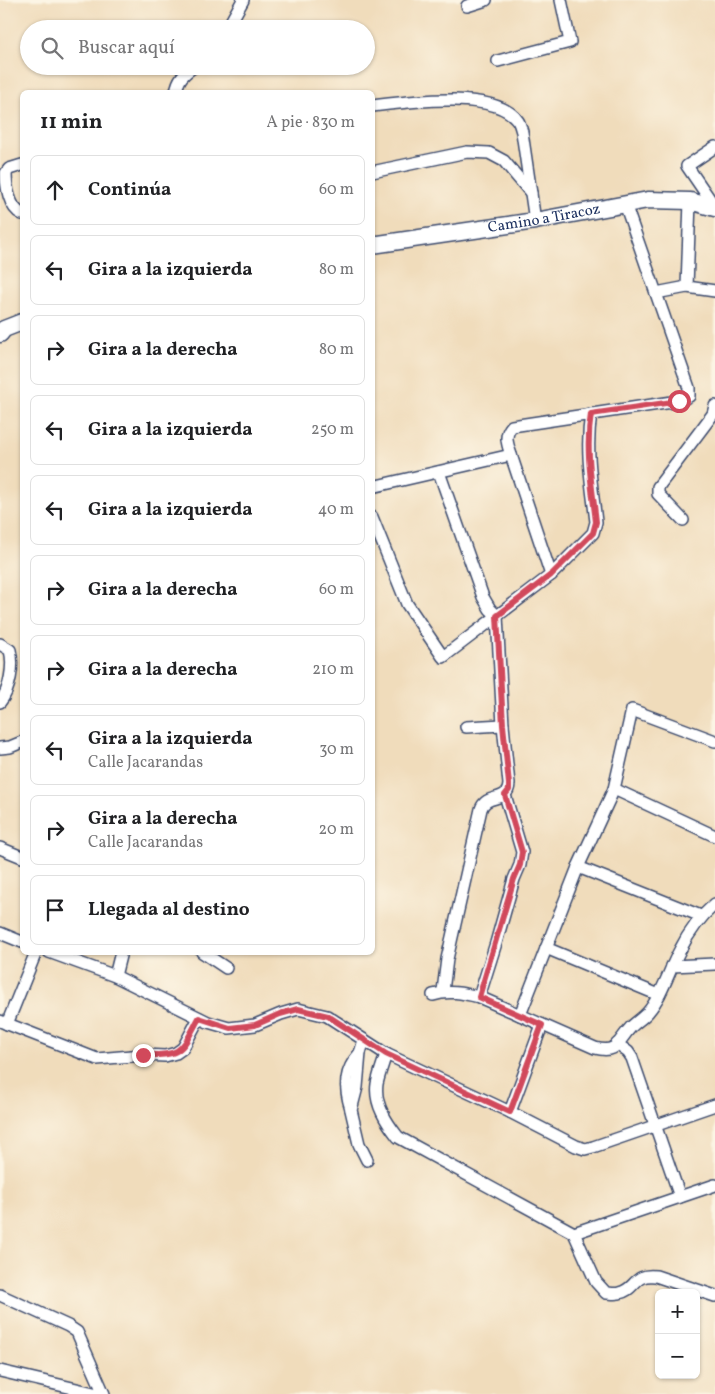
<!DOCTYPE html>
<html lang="es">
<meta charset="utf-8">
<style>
body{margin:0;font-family:Vollkorn,serif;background:#f6f6f6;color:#202124}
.controls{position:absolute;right:15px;bottom:15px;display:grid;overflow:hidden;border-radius:8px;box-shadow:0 1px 4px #0004}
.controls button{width:45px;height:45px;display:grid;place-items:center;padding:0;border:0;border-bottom:1px solid #e0e0e0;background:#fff;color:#202124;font:25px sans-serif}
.stop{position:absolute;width:15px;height:15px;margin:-11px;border:4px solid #d1495b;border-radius:50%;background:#fff}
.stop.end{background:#d1495b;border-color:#fff;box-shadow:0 1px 5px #0008}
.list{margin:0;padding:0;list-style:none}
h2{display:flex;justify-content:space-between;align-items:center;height:65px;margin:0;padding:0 20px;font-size:21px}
h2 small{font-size:16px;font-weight:400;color:#757577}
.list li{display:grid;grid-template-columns:32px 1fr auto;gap:15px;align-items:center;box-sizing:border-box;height:70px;margin:0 10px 10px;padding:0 10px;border:1px solid #e0e0e0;border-radius:8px}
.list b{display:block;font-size:19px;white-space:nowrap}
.list p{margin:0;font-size:16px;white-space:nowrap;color:#757577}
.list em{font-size:16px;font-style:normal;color:#757577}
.icon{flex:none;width:28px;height:28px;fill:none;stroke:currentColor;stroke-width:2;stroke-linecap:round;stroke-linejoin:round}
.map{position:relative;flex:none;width:715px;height:1394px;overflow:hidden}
.search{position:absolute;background:#fff;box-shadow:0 1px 4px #0004;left:20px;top:20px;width:355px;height:55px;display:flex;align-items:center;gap:12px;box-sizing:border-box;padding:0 18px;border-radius:28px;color:#757577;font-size:19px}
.panel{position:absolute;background:#fff;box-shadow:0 1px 4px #0004;left:20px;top:90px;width:355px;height:865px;border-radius:8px}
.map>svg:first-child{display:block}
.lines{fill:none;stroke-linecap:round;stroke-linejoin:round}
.street-casing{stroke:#3b496c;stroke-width:14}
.secondary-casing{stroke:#3b496c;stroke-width:19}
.street{stroke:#fff;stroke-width:11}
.secondary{stroke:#fff;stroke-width:16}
.route{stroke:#d1495b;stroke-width:6}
.labels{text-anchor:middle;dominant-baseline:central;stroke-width:4.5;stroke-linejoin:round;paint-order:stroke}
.street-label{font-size:15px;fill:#1b2f5e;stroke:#fcf5e5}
</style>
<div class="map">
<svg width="715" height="1394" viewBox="0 0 715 1394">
<rect width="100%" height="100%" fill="#fcf5e5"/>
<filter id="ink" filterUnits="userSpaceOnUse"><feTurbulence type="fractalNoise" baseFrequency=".02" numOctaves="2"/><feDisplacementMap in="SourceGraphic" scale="10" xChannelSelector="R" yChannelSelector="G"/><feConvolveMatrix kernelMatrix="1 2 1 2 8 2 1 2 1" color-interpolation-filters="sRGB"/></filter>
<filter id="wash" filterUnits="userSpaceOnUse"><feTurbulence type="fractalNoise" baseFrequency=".0096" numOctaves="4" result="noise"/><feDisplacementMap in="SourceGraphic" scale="20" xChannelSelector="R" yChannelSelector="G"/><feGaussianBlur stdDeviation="1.12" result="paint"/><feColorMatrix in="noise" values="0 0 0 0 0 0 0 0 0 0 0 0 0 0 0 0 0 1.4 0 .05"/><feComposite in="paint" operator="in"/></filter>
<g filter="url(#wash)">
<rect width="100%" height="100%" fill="#f0dcbb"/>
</g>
<g filter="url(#ink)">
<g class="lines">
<defs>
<g id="street">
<polyline points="467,6 486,0"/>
<polyline points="227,29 243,0"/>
<polyline points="498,61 570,42 561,0"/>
<path d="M 176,92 C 178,79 183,74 195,66"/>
<path d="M 372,106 C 406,102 496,89 518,121 C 520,124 521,129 522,132 L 535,221"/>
<path d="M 22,165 L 9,169 L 6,173 C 6,186 9,208 22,214"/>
<polyline points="372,172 467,152 489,153 504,161 531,193"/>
<polyline points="715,207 687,166 715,147"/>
<polyline points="687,287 690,201"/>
<polyline points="656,293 687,287 715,291"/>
<path d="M 439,472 L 483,597 L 490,609 L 497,616 L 503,725 L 509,784 C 508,804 487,792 481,809 L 447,959 L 443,991"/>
<polyline points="372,487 511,455"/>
<path d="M 372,517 L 407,604 L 443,657 L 551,575 L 593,533 L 596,522 C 592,486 585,450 591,414"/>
<polyline points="683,520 658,494 658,487 713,414 715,406"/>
<path d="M 551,575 L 511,455 C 507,443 504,435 512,426 L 679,401 L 689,396 L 689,388 L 625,204"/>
<path d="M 0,644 L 10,650 C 14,665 10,690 0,702"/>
<polyline points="466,727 503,725"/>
<polyline points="0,748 10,747 22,742"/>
<polyline points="614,789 715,836"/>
<polyline points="0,848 22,857"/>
<polyline points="578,867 701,916"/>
<polyline points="0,933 22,942"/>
<polyline points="546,948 659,995"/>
<polyline points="49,952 115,976 208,1022 229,1028 255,1025 281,1014 298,1009 327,1016 386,1054 510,1112 576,1146 585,1149 593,1147 715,1105"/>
<polyline points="202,952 226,968"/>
<polyline points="672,966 715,964"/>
<polyline points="115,976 121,952"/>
<path d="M 433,995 C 448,990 463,993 479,997 L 595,1048 C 618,1054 617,1042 631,1027 C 636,1022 643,1018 648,1012 C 663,994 669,970 680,950 C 689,932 700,917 715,904"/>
<polyline points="479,997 496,943 514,879 520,865 522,852 505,795"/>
<polyline points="520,1015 578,867 614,789 632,710 715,741"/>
<polyline points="0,1021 97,1059 143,1055 165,1056 176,1053 183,1048 199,1018"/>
<polyline points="7,1024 36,952"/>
<polyline points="364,1040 360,1053 357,1087 351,1110 359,1144 367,1160"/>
<polyline points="617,1044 628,1052 632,1058 680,1197"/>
<path d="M 386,1054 C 383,1064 379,1074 377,1084 C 374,1104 387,1123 398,1137 L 574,1233 L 715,1185"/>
<path d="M 351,1109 C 344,1087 344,1071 360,1053"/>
<polyline points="510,1112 542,1025"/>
<path d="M 574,1233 L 596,1282 L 606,1293 C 610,1293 615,1294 619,1293 C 636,1290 633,1273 656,1276 L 715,1296"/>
<polyline points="0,1295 68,1326 77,1332 104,1394"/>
<polyline points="0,1371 98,1394"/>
</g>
<g id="secondary">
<path id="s1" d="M 372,245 L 535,221 L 648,200 L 690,201 L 715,208"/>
<polyline points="0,334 4,329 22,322"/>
</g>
</defs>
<use href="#street" class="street-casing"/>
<use href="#secondary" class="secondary-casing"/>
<use href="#street" class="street"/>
<use href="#secondary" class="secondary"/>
</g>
</g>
<g class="lines" filter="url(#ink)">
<path class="route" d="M 143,1055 C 183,1056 181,1051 199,1018 L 230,1028 L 255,1025 L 280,1014 L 298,1009 L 328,1016 L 386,1054 L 510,1112 L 542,1025 L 479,997 L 514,879 L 520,865 L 522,852 L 505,795 L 509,790 L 509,784 L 503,725 L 497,616 L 551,575 L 593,533 L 596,522 C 592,486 585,450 591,414 L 679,401"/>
</g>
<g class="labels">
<g class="street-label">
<text stroke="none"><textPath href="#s1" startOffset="174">Camino a Tiracoz</textPath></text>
</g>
</g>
</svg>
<div class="controls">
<button>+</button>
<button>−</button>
</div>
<div class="stop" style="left:679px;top:401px"></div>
<div class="stop end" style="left:143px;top:1055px"></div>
<div class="search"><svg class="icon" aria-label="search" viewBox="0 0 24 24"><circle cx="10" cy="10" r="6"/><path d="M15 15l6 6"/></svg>Buscar aquí</div>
<section class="panel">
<h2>11 min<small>A pie · 830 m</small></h2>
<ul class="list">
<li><svg class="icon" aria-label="ahead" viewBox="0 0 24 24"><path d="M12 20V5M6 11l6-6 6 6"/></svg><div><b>Continúa</b></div><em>60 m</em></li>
<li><svg class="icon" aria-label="left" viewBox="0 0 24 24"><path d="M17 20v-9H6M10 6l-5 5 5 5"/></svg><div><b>Gira a la izquierda</b></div><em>80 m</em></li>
<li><svg class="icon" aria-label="right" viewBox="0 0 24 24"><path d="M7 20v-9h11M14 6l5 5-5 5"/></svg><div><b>Gira a la derecha</b></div><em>80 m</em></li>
<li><svg class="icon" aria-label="left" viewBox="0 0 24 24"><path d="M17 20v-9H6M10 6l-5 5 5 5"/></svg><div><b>Gira a la izquierda</b></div><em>250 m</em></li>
<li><svg class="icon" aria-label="left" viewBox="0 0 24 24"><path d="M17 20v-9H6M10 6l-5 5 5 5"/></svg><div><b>Gira a la izquierda</b></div><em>40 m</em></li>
<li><svg class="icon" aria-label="right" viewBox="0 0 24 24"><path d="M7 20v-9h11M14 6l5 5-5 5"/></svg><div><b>Gira a la derecha</b></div><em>60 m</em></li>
<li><svg class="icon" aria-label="right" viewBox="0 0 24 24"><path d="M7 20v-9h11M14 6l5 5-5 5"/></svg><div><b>Gira a la derecha</b></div><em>210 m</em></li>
<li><svg class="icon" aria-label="left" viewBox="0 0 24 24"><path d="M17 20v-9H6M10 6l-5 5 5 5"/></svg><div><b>Gira a la izquierda</b><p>Calle Jacarandas</p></div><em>30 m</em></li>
<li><svg class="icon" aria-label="right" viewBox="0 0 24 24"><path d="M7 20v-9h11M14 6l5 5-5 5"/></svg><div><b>Gira a la derecha</b><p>Calle Jacarandas</p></div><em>20 m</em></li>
<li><svg class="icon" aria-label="arrive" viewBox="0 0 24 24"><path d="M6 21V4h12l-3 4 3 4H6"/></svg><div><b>Llegada al destino</b></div></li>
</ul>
</section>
</div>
